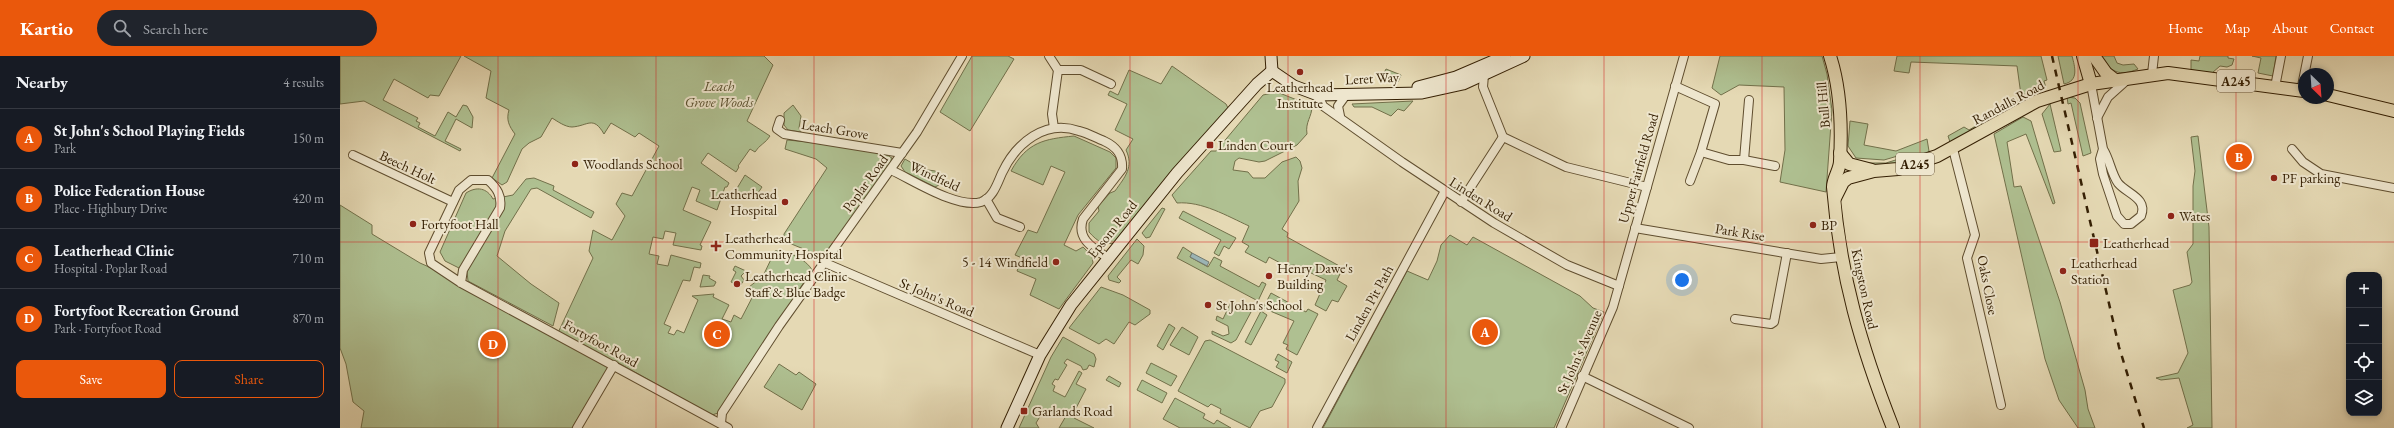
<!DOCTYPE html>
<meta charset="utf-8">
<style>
body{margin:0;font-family:"EB Garamond",serif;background:#20242c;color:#f1f3f6}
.controls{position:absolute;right:12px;bottom:12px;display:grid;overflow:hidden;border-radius:8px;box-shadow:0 2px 6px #0003}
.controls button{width:36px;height:36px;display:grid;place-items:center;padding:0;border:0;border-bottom:1px solid #363941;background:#171b24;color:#f1f3f6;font:20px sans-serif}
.compass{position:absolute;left:1958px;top:12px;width:36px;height:36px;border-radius:50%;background:#171b24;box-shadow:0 2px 6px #0003;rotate:155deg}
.you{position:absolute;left:1342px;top:224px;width:14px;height:14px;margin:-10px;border:3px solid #fff;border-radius:50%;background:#1a73e8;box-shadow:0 0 0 6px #1a73e833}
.badge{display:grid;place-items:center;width:26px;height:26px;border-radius:50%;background:#ea580c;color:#fff;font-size:13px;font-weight:700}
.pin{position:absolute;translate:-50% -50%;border:2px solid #fff;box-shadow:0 1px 4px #0006}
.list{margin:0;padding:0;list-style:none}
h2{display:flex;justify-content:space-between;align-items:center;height:52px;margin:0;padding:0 16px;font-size:17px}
h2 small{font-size:13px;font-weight:400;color:#9ea1a6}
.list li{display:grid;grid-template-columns:26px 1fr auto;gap:12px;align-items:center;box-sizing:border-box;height:60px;padding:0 16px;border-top:1px solid #363941}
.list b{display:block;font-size:15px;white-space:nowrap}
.list p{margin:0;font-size:13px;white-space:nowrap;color:#9ea1a6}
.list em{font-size:13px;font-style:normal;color:#9ea1a6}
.actions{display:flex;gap:8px;padding:12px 16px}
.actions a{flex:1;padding:9px 0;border:1px solid #ea580c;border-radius:8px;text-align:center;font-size:14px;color:#ea580c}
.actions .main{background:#ea580c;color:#fff}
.icon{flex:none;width:22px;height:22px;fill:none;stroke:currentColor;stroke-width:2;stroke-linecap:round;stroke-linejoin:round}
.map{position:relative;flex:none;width:2054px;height:372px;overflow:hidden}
header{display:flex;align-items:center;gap:24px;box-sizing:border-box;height:56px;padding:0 20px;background:#ea580c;color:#fff}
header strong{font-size:19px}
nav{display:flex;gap:22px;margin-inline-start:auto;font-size:14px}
.search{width:280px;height:36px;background:#20242c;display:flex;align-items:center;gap:10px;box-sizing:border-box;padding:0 14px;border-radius:22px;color:#9ea1a6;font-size:15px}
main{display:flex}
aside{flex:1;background:#171b24}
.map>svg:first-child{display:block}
.green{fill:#afc091;stroke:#72704a}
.water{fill:#9cb7b9;stroke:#727a70}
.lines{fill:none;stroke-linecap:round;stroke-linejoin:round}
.minor-casing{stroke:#604e2f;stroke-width:10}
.secondary-casing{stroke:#341f03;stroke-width:13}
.primary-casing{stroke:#341f03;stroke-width:14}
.minor{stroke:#eee6ce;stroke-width:8}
.secondary{stroke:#eee6ce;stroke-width:11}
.primary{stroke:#e5d9b4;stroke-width:12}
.rail{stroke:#341f03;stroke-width:2.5;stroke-dasharray:7 7;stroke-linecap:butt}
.grid{fill:none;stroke:#d62828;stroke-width:1;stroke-opacity:0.55}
.poi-dot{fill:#8f2418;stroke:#eee6ce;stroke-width:1.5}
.labels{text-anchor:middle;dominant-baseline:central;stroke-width:4;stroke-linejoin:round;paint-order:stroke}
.shield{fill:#eee6ce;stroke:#6c5b40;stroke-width:1}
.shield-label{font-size:13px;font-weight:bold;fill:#341f03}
.street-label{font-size:14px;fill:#341f03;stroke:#eee6ce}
.park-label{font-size:14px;font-style:italic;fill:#594f2e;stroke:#eee6ce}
.poi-label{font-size:14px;fill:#341f03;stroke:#eee6ce;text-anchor:start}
</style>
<header>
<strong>Kartio</strong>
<div class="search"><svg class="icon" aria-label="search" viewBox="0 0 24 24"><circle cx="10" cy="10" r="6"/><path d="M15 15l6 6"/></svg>Search here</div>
<nav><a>Home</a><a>Map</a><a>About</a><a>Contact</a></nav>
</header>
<main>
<aside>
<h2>Nearby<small>4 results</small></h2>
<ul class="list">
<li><span class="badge">A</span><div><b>St John's School Playing Fields</b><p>Park</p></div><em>150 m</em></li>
<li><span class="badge">B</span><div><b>Police Federation House</b><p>Place · Highbury Drive</p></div><em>420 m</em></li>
<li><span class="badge">C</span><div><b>Leatherhead Clinic</b><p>Hospital · Poplar Road</p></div><em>710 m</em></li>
<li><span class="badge">D</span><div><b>Fortyfoot Recreation Ground</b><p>Park · Fortyfoot Road</p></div><em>870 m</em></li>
</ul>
<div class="actions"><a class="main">Save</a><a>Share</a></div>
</aside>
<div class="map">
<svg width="2054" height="372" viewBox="0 0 2054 372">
<rect width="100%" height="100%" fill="#e5d9b4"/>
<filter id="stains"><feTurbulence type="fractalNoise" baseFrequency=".005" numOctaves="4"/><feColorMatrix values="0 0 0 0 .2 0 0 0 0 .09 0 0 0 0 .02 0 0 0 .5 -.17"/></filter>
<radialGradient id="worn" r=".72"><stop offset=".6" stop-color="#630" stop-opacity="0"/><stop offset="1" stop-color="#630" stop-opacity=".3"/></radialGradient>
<g class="green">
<polygon points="0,0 121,0 99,40 90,39 88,42 54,23 43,44 78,62 76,65 80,67 78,71 95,80 108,56 116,61 123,49 127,50 133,61 132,72 116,63 105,85 121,93 120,95 24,45 0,48"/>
<path d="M 124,0 L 424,0 L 433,9 L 407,65 L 430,80 C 426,87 419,89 415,96 L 410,93 L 398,110 L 399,111 L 396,116 L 368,97 L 361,107 L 389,127 L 387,131 L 385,131 L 377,154 L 356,145 L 360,134 L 352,131 L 343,154 L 371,166 L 360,189 L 362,190 L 361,194 L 333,189 L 336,177 L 325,175 L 323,183 L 313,181 L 309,198 L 319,200 L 317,208 L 328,210 L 331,199 L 361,207 L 360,212 L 354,211 L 350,225 L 343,224 L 324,268 L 331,271 L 328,277 L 334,279 L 337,274 L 344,277 L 358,244 L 352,240 L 374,238 L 373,241 L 389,249 L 382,263 L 391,266 L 394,259 L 401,263 L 414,238 L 409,236 L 409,231 L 423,220 L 435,195 C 446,193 467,204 472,214 L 378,357 L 372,359 L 273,304 L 232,372 L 21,372 L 24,355 L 13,346 L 6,308 L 0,292 L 0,149 L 32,169 L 32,178 L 80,207 L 89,211 L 216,281 L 253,202 L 249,195 L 253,174 L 272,184 L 285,160 L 276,148 L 282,137 L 292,140 L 319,90 L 299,77 L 295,81 L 271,67 L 264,78 C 253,59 248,70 232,71 C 225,71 217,65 212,62 L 201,81 L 189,87 L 182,93 L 167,126 L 162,129 L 152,122 L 175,78 C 169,70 166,64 169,54 L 146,42 L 151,15 Z"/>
<polygon points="632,0 668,0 674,3 630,75 600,56"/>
<polygon points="1380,0 1482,0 1487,18 1492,54 1486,136 1440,126 1445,94 1444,31 1399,29 1381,39 1372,32"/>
<polygon points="1557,0 1701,0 1707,24 1704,25 1706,32 1681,39 1677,10 1571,6 1569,17 1554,15"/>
<path d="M 1718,0 L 1732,0 C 1735,11 1739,25 1724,28 Z"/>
<path d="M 1760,0 L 1774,0 L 1777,7 L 1783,9 L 1794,8 L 1798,13 C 1779,21 1771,16 1760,0 Z"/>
<polygon points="1860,0 1888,0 1888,2 1894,3 1892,9 1887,11 1880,10 1872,17 1851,14 1851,4 1859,5"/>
<polygon points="1912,0 1936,0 1933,20 1918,17 1921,2"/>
<path d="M 832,10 L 886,48 L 888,52 L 776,187 C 763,189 758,186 749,176 L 749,167 L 759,155 L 758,150 L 770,137 L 775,135 C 785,121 794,111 786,94 L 793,83 L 775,74 L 787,48 L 768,39 L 770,35 L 778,39 L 789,14 L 821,28 Z"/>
<polygon points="1046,13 1061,19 1058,26 1051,27 1042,21"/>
<path d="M 937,36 L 972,50 C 972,61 965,66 967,78 L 957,89 L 925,105 L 919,106 L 899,102 L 895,105 L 893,114 L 908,116 L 913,122 L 925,122 L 942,106 L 956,101 L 960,105 L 962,112 L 958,125 L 959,145 L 942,173 L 948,177 L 947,181 L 1003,212 L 997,224 L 1007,230 L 998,246 L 992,244 L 986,255 L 975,249 L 986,224 L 954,209 L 946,210 L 929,201 L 926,207 L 905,196 L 909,190 L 902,186 L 909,170 C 887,160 862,145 837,147 L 832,139 L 871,95 L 876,95 L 923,39 Z"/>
<polygon points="1686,40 1691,42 1691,45 1611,89 1608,80 1624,71 1629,74"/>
<polygon points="1727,41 1735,42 1740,47 1751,97 1743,100 1731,47 1728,48"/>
<polygon points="1073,45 1064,55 1058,53 1051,60 1032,51 1014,51 1012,48"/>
<polygon points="1710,48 1721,95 1714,96 1702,58"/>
<polygon points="453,49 461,60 459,72 461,76 448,74 444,69 444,57"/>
<polygon points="1683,61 1691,65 1715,147 1713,148 1686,78 1667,86 1674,131 1681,130 1720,246 1745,334 1748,353 1755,372 1738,372 1719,344 1705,303 1654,78"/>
<path d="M 1510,65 L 1528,68 L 1524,89 L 1556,95 L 1587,83 L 1589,95 L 1587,99 C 1567,105 1545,115 1524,107 L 1546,107 L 1562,102 L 1561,99 L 1544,104 L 1516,102 L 1508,90 Z"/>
<path d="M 734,80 L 770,96 L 776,102 L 776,112 L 738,159 L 724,189 L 736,195 L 743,191 L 752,200 L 753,207 L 719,253 L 690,239 L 696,223 L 677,215 L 682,202 L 675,199 L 688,174 L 697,177 L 725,116 L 711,110 L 703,129 L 671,115 C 687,86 704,83 734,80 Z"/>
<polygon points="1858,80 1869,171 1872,372 1847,372 1853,369 1839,322 1821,324 1816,322 1838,317 1848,297 1833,234 1850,229 1852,226 1847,196 1853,188 1853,130 1855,115 1851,81"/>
<polygon points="447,84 490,88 545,98 552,102 551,109 486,196 476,198 444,185 444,178 487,112 476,103 445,93"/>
<polygon points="565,103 582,113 595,115 601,119 601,128 595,131 565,116 561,110"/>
<polygon points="405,119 422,131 414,143 396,134"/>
<path d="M 194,122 L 214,130 L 213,134 L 254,156 L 251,162 L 197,132 L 191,133 L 165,175 L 157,200 L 191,228 L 219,247 L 213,270 L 128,225 L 127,216 L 105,205 L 100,196 L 126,137 C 137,130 147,132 153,143 L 173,139 L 186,123 Z"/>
<polygon points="822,152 825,153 810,181 806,182 802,177"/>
<polygon points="843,155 896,182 889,193 884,190 879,200 874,197 881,184 839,162"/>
<polygon points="1110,179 1127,189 1133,181 1240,240 1253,252 1264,256 1214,372 983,372 1067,215 1088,224 1097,205 1101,189"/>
<polygon points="797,183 804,190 803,199 798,208 791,204 777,221 781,225 779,227 769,224 768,220"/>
<polygon points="843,191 852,197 850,201 868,211 874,201 882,205 880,210 919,231 922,226 926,228 918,245 837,202"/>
<polygon points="395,210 406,215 401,220 404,224 400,230 391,226 396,216 393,214"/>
<polygon points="363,219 370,220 369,222 376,226 374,230 360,231"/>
<polygon points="761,231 783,239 810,254 810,258 795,269 789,266 774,288 766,283 759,288 729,272"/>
<polygon points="931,237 966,256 968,253 978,258 957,299 946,293 948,289 943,287 954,265 923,252"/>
<polygon points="891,246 911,256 896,284 891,287 872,278 872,275 883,280 889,278 888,270 876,264 877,260 883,263"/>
<polygon points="921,255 927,259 911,289 905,286"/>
<polygon points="829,268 835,272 823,294 817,290"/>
<polygon points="842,271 858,281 849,299 830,289"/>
<polygon points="723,281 754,298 756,303 754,311 749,309 747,313 743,314 741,310 727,303 724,307 727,309 718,324 715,323 712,328 715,330 713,335 725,341 739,315 742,317 736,328 746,333 734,356 738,358 734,362 754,372 719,372 726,360 714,353 712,357 704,354 696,367 699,372 679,372 711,301"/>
<polygon points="870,284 945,323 945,327 932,351 920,355 910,372 880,357 881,353 871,348 868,351 838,335 865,285"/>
<polygon points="938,298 952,306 947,317 936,311 939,306 935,304"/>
<polygon points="811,307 837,320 831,330 806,317"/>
<polygon points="439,308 456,319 459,316 476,328 462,354 424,331"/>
<polygon points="769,320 781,327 779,331 766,324"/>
<polygon points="802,324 827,337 822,347 797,334"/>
<polygon points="835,342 865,358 863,362 874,368 877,364 891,372 840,372 823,363"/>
</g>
<polygon class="water" points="852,197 869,206 867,210 850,201"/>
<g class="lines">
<defs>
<g id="minor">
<polyline points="709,0 718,14 741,14 771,28"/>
<polyline points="1812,18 1814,0"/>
<polyline points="1144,19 1143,31 1163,81 1226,111 1307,131"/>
<path d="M 1751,28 L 1763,93 C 1770,104 1771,117 1778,127 C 1787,138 1808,142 1801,160 L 1791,168 L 1784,168 L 1777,160 L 1763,118 L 1760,103 L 1763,93"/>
<polyline points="1335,30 1375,48 1361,96 1389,104 1404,104 1409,44"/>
<polyline points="1935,31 1941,0"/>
<polyline points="1961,35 1968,0"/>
<polyline points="978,39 983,50 1062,106 1154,167 1227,209 1279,230"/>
<polyline points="1000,60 998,50 1006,39"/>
<polyline points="1757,62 1768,41 1787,24"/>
<polyline points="440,64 437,73 444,78 562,97"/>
<polyline points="714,72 712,58 718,14"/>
<polyline points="1613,93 1635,179 1627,202 1661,349"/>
<polyline points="1952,93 1963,106 1981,118 2054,132"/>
<polyline points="13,99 113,146"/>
<polyline points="1404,104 1435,110"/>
<path d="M 551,114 C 573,124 617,153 641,146 C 653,142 657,128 662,117 C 676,87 705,63 739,75 C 748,77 756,82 764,85 C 777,91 783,99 782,113 L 743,163 C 736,183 753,192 768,202"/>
<polyline points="1350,125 1361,96"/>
<polyline points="646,143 657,162 680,171"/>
<polyline points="1121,146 1163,81"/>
<polyline points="1295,172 1481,203 1501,201"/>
<polyline points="483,206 700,299"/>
<path d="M 121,227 L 123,214 L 160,152 C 162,140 157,132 148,124 L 131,124 L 119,134 L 89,197 L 91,207 L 121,227 L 388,372"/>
<polyline points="1395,263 1431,268 1434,266 1447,197"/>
<polyline points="1242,320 1349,372"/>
<polyline points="381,367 382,357 439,270 577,76 622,0"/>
<polyline points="237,372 274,309"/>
<polyline points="977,372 1105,135"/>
<polyline points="1221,372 1273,251 1344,0"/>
</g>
<g id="secondary">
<polyline points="931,0 932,15"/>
<polyline points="932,15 954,30 978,39 1082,37 1123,28 1184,0"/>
<polyline points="1078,31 1116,21 1165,0"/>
<polyline points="667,372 700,299 731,249 837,117 917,28 932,15"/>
</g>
<g id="primary">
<path d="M 1490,0 C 1501,34 1502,70 1500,105 C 1500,114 1493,122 1493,131 C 1500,219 1521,291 1553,372"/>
<polyline points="1743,0 1751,28"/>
<polyline points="1754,0 1766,17 1775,24"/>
<polyline points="1988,39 2054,55"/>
<polyline points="1500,97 1509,108 1532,114"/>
<polyline points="1495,142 1503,126 1508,122 1534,115 1558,113 1597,100 1697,45 1751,28 1828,17 1964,35"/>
</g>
</defs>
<use href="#minor" class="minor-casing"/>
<use href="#secondary" class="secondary-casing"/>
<use href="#primary" class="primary-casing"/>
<use href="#minor" class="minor"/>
<use href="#secondary" class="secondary"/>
<use href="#primary" class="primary"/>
<polyline class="rail" points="1712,0 1779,291 1804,372"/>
</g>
<path class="grid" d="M 158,0 L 158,372M 316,0 L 316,372M 474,0 L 474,372M 632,0 L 632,372M 790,0 L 790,372M 948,0 L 948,372M 1106,0 L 1106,372M 1264,0 L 1264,372M 1422,0 L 1422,372M 1580,0 L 1580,372M 1738,0 L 1738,372M 1896,0 L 1896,372M 0,186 L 2054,186"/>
<g class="poi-dot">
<circle cx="960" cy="16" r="4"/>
<rect x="866" y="85" width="8" height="8" rx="2"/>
<circle cx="235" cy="108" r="4"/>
<circle cx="1934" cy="122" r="4"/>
<circle cx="445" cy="146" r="4"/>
<circle cx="1831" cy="160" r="4"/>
<circle cx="73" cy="168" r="4"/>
<circle cx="1473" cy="169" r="4"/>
<rect x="1749" y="182" width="10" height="10" rx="2"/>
<path d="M374 184h4v4h4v4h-4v4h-4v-4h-4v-4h4z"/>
<circle cx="716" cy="206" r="4"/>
<circle cx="1723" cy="215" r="4"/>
<circle cx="929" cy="220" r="4"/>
<circle cx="397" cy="228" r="4"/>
<circle cx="868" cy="249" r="4"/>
<rect x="680" y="351" width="8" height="8" rx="2"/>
</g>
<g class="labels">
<g class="shield">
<rect x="1877" y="14" width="38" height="22" rx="3"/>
<rect x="1556" y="97" width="38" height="22" rx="3"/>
</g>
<g class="shield-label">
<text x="1896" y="25">A245</text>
<text x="1575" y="108">A245</text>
</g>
<g class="street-label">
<text transform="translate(1032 22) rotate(-3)">Leret Way</text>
<text transform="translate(1668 46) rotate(-28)">Randalls Road</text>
<text transform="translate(1483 49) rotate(-95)">Bull Hill</text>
<text transform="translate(495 73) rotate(9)">Leach Grove</text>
<text transform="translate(68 111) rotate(25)">Beech Holt</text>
<text transform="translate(1298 112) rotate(-74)">Upper Fairfield Road</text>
<text transform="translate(595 120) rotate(25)">Windfield</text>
<text transform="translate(525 127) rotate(-54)">Poplar Road</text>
<text transform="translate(1141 143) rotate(32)">Linden Road</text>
<text transform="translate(772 173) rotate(-51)">Epsom Road</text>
<text transform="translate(1400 176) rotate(9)">Park Rise</text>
<text transform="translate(1648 229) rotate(79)">Oaks Close</text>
<text transform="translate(1525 233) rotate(78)">Kingston Road</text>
<text transform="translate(597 241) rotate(23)">St John's Road</text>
<text transform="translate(1029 247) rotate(-61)">Linden Pit Path</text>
<text transform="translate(261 287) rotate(29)">Fortyfoot Road</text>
<text transform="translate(1239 296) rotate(-66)">St John's Avenue</text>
</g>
<g class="park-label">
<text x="379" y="30">Leach<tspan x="379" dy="16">Grove Woods</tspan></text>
</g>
<g class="poi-label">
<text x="960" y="31" text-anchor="middle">Leatherhead<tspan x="960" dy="16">Institute</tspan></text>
<text x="878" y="89">Linden Court</text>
<text x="243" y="108">Woodlands School</text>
<text x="1942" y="122">PF parking</text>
<text x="437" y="138" text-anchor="end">Leatherhead<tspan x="437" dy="16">Hospital</tspan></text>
<text x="1839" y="160">Wates</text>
<text x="81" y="168">Fortyfoot Hall</text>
<text x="1481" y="169">BP</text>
<text x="385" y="182">Leatherhead<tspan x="385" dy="16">Community Hospital</tspan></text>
<text x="1763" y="187">Leatherhead</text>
<text x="708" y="206" text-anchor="end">5 - 14 Windfield</text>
<text x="1731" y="207">Leatherhead<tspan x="1731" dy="16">Station</tspan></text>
<text x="937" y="212">Henry Dawe's<tspan x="937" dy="16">Building</tspan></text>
<text x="405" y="220">Leatherhead Clinic<tspan x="405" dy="16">Staff &amp; Blue Badge</tspan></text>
<text x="876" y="249">St John's School</text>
<text x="692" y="355">Garlands Road</text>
</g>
</g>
<rect width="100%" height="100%" filter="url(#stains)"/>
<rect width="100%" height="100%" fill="url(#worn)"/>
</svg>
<div class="controls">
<button>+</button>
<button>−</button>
<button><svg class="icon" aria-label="locate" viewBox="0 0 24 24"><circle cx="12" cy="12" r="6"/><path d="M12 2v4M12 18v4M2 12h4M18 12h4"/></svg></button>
<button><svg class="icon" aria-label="layers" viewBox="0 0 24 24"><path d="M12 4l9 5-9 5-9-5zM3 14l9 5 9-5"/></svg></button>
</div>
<svg class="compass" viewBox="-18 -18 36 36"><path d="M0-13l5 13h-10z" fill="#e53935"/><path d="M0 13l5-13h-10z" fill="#9ea1a6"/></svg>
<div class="you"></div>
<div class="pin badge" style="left:1145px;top:276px">A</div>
<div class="pin badge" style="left:1899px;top:101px">B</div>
<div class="pin badge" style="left:377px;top:278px">C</div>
<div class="pin badge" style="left:153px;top:288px">D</div>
</div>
</main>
